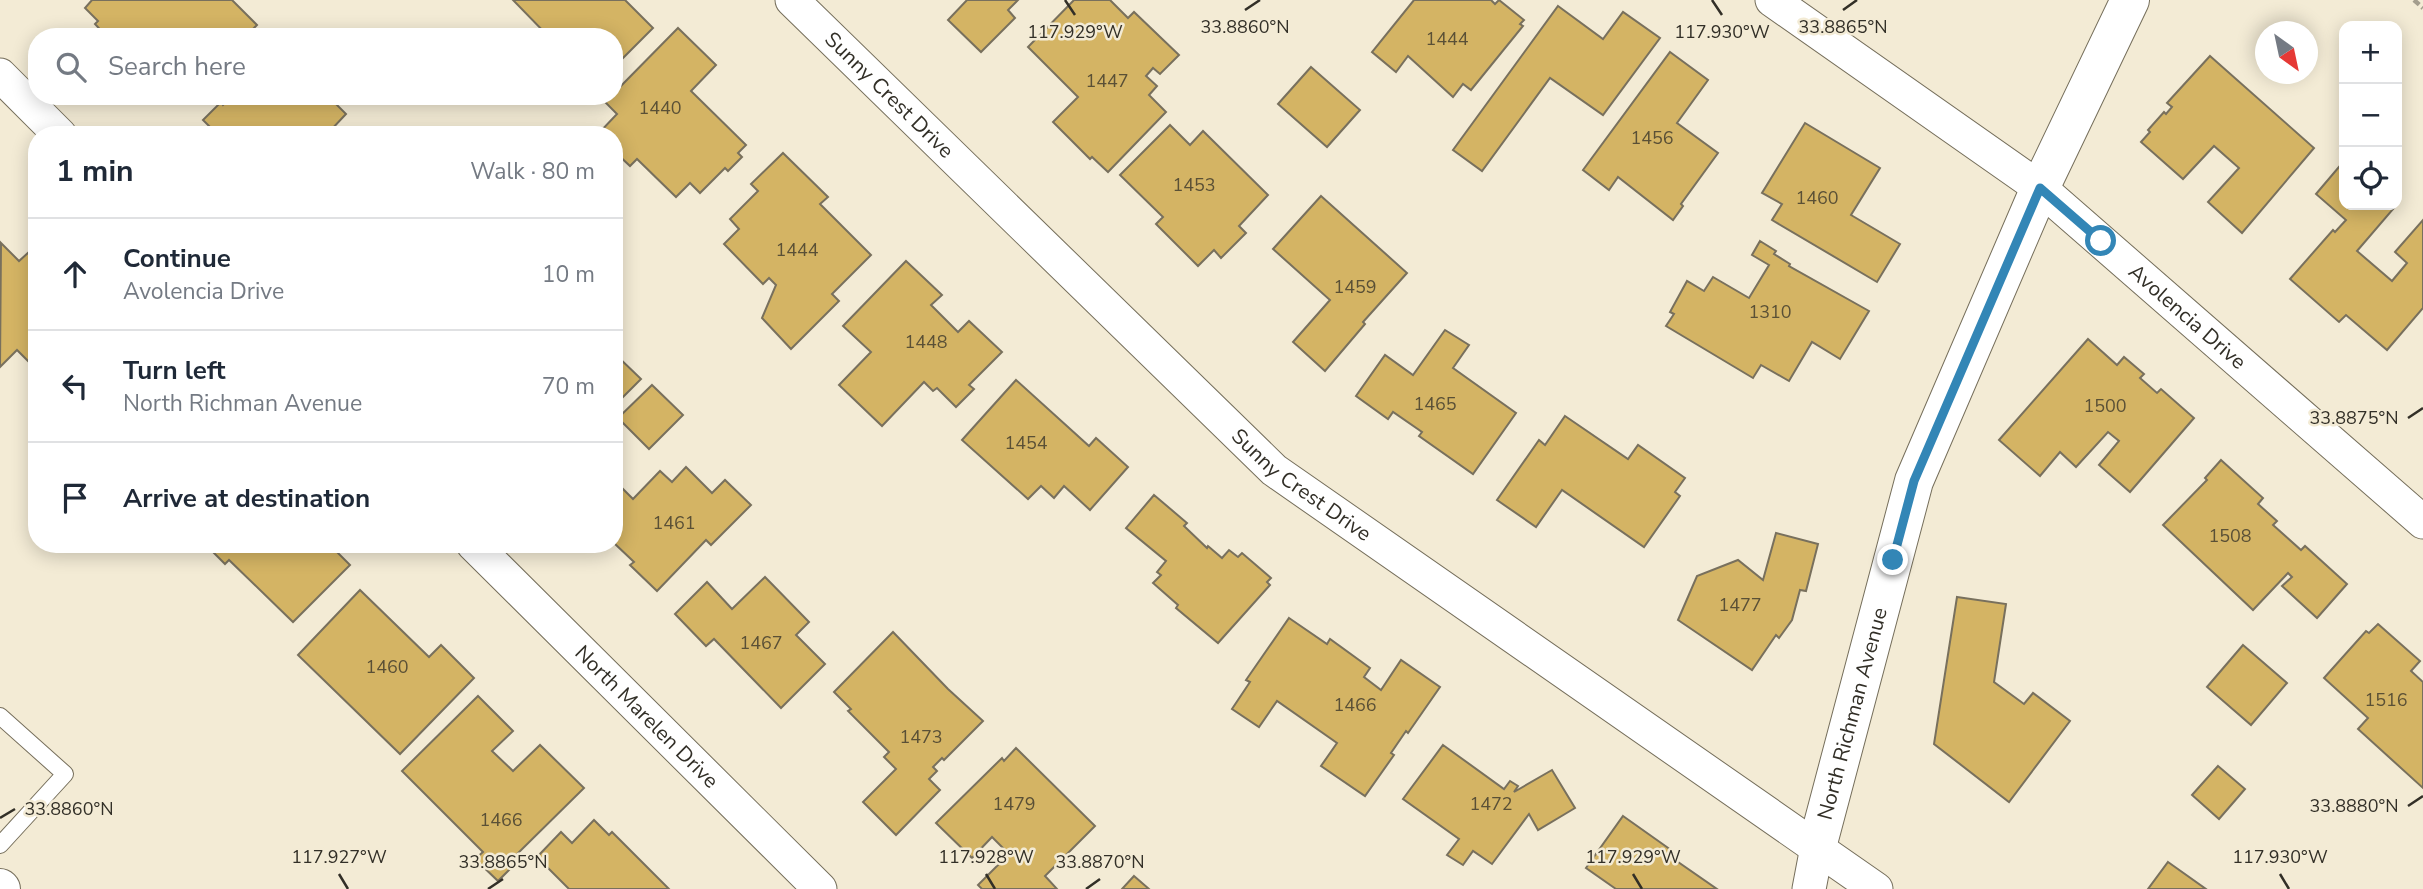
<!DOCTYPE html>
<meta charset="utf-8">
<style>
body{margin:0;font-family:"Nunito Sans",sans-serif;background:#f2f2f3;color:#1f2937}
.controls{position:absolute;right:21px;top:21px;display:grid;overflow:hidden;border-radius:14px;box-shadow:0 4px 18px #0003}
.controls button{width:63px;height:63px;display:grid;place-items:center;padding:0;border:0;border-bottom:2px solid #e0e1e3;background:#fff;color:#1f2937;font:35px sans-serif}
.compass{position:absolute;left:2255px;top:21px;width:63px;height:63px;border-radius:50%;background:#fff;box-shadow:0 4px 18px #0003;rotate:147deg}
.stop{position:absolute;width:21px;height:21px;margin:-16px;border:5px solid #3386b6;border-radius:50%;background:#fff}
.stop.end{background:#3386b6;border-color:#fff;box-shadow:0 2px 7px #0008}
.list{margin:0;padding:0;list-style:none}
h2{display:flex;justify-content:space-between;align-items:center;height:91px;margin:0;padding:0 28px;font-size:30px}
h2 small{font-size:23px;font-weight:400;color:#747a83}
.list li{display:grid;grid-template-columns:46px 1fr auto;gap:21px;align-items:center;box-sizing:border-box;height:112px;padding:0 28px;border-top:2px solid #e0e1e3}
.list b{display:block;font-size:26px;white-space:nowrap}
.list p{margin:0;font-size:23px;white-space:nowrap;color:#747a83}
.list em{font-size:23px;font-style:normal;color:#747a83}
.icon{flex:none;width:38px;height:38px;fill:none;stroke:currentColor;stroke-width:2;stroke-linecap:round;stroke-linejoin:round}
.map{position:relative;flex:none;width:2423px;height:889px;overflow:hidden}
.search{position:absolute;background:#fff;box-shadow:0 4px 18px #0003;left:28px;top:28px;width:595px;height:77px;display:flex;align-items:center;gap:18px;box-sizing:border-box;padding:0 24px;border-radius:28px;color:#747a83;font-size:26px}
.panel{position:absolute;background:#fff;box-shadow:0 4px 18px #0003;left:28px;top:126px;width:595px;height:427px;border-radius:28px}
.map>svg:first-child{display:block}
.building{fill:#d4b464;stroke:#78705d;stroke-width:2}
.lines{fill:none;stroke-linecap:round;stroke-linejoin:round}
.lane-casing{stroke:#756e5b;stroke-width:18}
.street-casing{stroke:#756e5b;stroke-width:35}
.secondary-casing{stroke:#756e5b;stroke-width:40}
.primary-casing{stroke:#756e5b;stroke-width:40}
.path{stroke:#a49e8e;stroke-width:4.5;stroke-dasharray:7 3.5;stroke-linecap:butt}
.lane{stroke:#fff;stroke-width:16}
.street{stroke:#fff;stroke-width:33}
.secondary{stroke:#fff;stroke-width:38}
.primary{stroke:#fff;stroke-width:38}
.route{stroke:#3386b6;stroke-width:9}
.ticks{fill:none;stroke:#322f27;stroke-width:2.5}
.labels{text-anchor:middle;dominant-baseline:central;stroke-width:5;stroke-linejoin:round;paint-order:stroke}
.number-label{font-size:18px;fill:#5a5036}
.street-label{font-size:21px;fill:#322f27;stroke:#f3ebd5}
.ticks-label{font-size:18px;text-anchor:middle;fill:#322f27;stroke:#f3ebd5;stroke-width:5;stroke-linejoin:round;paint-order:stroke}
</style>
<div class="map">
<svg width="2423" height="889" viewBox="0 0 2423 889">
<rect width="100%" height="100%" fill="#f3ebd5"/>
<g class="building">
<polygon points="92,0 232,0 257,25 245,37 107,37 95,24 98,21 85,8"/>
<polygon points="513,0 625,0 653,28 621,60 616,55 614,57 614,37 549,37"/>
<polygon points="967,0 1018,0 1008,10 1015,18 981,52 948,20"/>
<polygon points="1074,0 1110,0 1128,18 1134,12 1179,55 1160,74 1153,68 1146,76 1157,86 1149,95 1166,112 1108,172 1092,157 1090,159 1053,122 1078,97 1028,47"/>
<polygon points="1414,0 1491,0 1495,4 1499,0 1524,20 1520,24 1523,26 1471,90 1463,84 1453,97 1408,56 1396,72 1372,52"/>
<polygon points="1558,6 1603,39 1623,12 1660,38 1603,115 1550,78 1482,171 1453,150"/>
<polygon points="678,28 716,65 691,91 746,145 738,153 742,157 728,171 725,168 700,193 690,183 676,197 637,159 630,166 614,151 614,135 597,135 617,114 605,102 614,96 614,93"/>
<polygon points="1670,52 1708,80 1677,123 1718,153 1681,204 1683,206 1673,220 1618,177 1609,190 1583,170"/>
<polygon points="2210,56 2314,148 2242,233 2208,202 2239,168 2214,146 2183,179 2141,142 2150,132 2148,130 2164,112 2166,114 2172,107 2167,103"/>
<polygon points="1311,67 1360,110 1327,147 1278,104"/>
<polygon points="232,96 328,96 346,114 330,131 334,135 218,135 203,120 221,102 223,105"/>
<polygon points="1805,123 1880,168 1851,215 1900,244 1877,282 1772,220 1782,204 1762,193"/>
<polygon points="1170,125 1190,145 1203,131 1268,195 1239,226 1246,233 1221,258 1214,250 1198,266 1156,224 1163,217 1120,175"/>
<polygon points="783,153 828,197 820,204 871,255 832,294 839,301 791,349 762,318 776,285 769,278 763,284 724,244 739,229 730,219 758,191 751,184"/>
<polygon points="2344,161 2344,205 2390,205 2394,208 2357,251 2392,281 2407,263 2395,252 2423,220 2423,308 2387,350 2346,315 2339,322 2290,279 2333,230 2335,232 2346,220 2316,194"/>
<polygon points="1321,196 1407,273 1363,322 1365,324 1325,371 1293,342 1330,300 1273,249"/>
<polygon points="1760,241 1776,251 1774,254 1790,264 1789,266 1869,311 1840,359 1812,342 1789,381 1761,365 1753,378 1666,326 1674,314 1670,312 1687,281 1704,291 1713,277 1749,298 1769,265 1752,255"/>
<polygon points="1,243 19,261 29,252 37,260 37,370 17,350 0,367"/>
<polygon points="906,261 942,295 931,305 958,332 969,321 1002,352 969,385 974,389 956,407 937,388 933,391 924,382 882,426 839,385 871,352 843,326"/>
<polygon points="1445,330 1469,345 1453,368 1516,413 1473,474 1419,436 1422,432 1393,412 1388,419 1356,396 1385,355 1413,375"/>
<polygon points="2088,339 2117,365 2124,357 2144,374 2140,378 2157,393 2161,389 2194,418 2130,492 2099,465 2119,441 2108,432 2076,467 2060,452 2040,476 1999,440"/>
<polygon points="614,353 641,379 614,406"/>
<polygon points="1016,380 1089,446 1096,438 1128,467 1090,510 1064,486 1054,498 1041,486 1028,499 962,440"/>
<polygon points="652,385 683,415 649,449 618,418"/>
<polygon points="1565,416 1628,459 1638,445 1685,478 1675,492 1680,496 1644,547 1562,490 1536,527 1497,500 1539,440 1545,445"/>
<polygon points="2221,460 2263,498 2258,504 2277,521 2273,525 2301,550 2305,546 2347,584 2317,618 2282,586 2292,577 2288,573 2253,610 2163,525 2207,480 2205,478"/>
<polygon points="686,467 712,493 725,480 751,505 711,545 706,540 657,591 630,565 634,562 614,543 614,480 633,499 660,471 672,482"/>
<polygon points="1154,495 1187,523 1184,526 1207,548 1208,546 1222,558 1229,550 1238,557 1242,553 1271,578 1267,582 1270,585 1218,643 1176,608 1178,605 1153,583 1161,575 1157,572 1166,561 1126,528"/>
<polygon points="1776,533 1818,544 1806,591 1800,590 1792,620 1779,638 1776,635 1752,670 1678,620 1697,576 1738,560 1763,580"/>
<polygon points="205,544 329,544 350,565 293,622 229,560 225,564"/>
<polygon points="765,577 809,622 796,635 825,664 781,708 714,639 706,646 675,614 707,582 732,609"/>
<polygon points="360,590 429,657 441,645 474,678 400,754 298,655"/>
<polygon points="1957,597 2006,604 1994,682 2024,704 2033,693 2070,721 2009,802 1934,744"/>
<polygon points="1289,618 1327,644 1330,639 1370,668 1364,677 1381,690 1401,660 1440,687 1408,733 1406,731 1391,753 1394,755 1365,796 1321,766 1337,743 1277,701 1259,727 1232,709 1250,682 1246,680"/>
<polygon points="2378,624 2420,661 2411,671 2423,682 2423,788 2358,729 2368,718 2324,678 2366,631 2369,633"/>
<polygon points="893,632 948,689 983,721 944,760 942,758 933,767 937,771 929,779 940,790 896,835 863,802 896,769 884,757 889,752 848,711 851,709 834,692"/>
<polygon points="2243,645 2287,683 2251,725 2207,687"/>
<polygon points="478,696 513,731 492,751 513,771 540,745 584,788 511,860 515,864 498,881 475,859 483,852 402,771"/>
<polygon points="1443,745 1504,789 1510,781 1518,786 1514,792 1552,770 1575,808 1538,830 1529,814 1492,864 1473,851 1463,865 1447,855 1459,839 1403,799"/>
<polygon points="1016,748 1095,826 1045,876 1057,889 982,889 978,885 1009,854 992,837 972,858 936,823 1002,758 1004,761"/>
<polygon points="2218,766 2245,789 2219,819 2192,795"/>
<polygon points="1623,816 1671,850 1668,855 1717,889 1616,889 1586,868"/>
<polygon points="594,820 609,835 612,832 669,889 569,889 537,857 561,832 572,843"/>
<polygon points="2168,862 2206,889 2148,889"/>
<polygon points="1134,876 1149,889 1122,889"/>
</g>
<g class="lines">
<defs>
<polyline id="lane" points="0,716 65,774 0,845"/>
<g id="street">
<path id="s1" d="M 792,0 L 1274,470 L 1876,889"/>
<path id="s2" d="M 1772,0 L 2040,188 L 2423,522"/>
<polyline points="0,75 60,135"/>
<path id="s3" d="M 473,544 L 820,889"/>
<polyline points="1809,889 1817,847"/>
</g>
<g id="secondary">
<path id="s4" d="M 1817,847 L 1914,481 L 2040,188 L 2130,0"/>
</g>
<polyline id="primary" points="0,888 1,889"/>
</defs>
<use href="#lane" class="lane-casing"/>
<use href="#street" class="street-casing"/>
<use href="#secondary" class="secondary-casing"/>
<use href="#primary" class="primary-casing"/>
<polyline class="path" points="2414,0 2423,8"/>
<use href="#lane" class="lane"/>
<use href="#street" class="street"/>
<use href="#secondary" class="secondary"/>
<use href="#primary" class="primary"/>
</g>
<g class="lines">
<polyline class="route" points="1893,560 1914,481 2040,188 2101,241"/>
</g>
<path class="ticks" d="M 1065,0 L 1075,15M 1712,0 L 1722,15M 1245,10 L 1260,0M 1843,10 L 1857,0M 2408,418 L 2423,408M 2408,806 L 2423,796M 0,818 L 15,809M 339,874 L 348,889M 986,874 L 995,889M 1633,874 L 1642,889M 2280,874 L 2289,889M 488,889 L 503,879M 1086,889 L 1100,879"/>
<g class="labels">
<g class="number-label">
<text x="1447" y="39">1444</text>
<text x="1107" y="81">1447</text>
<text x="660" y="108">1440</text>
<text x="1652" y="138">1456</text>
<text x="1194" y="185">1453</text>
<text x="1817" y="198">1460</text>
<text x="797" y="250">1444</text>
<text x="1355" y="287">1459</text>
<text x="1770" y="312">1310</text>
<text x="926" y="342">1448</text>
<text x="1435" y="404">1465</text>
<text x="2105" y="406">1500</text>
<text x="1026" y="443">1454</text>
<text x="674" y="523">1461</text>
<text x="2230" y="536">1508</text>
<text x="1740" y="605">1477</text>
<text x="761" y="643">1467</text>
<text x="387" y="667">1460</text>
<text x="2386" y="700">1516</text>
<text x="1355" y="705">1466</text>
<text x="921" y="737">1473</text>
<text x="1014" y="804">1479</text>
<text x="1491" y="804">1472</text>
<text x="501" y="820">1466</text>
</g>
<g class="street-label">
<text stroke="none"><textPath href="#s1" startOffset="136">Sunny Crest Drive</textPath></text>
<text stroke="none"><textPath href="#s2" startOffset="523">Avolencia Drive</textPath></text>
<text stroke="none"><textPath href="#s1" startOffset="704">Sunny Crest Drive</textPath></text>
<text stroke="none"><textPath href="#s4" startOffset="138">North Richman Avenue</textPath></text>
<text stroke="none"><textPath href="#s3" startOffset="245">North Marelen Drive</textPath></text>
</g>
</g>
<g class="ticks-label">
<text x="1843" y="33">33.8865°N</text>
<text x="1245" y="33">33.8860°N</text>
<text x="1075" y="38">117.929°W</text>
<text x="1722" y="38">117.930°W</text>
<text x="2354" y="424">33.8875°N</text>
<text x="2354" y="812">33.8880°N</text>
<text x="69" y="815">33.8860°N</text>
<text x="339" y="863">117.927°W</text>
<text x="986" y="863">117.928°W</text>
<text x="1633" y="863">117.929°W</text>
<text x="2280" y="863">117.930°W</text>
<text x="503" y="868">33.8865°N</text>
<text x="1100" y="868">33.8870°N</text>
</g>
</svg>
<div class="controls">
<button>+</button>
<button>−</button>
<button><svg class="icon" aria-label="locate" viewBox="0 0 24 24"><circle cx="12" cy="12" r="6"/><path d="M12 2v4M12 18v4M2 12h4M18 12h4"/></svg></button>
</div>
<svg class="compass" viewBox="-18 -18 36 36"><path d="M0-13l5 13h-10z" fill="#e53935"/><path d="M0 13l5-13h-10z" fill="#747a83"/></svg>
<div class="stop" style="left:2101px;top:241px"></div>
<div class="stop end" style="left:1893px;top:560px"></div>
<div class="search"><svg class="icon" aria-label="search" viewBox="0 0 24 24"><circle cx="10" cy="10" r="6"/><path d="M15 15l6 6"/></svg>Search here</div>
<section class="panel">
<h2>1 min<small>Walk · 80 m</small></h2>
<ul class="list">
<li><svg class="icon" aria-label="ahead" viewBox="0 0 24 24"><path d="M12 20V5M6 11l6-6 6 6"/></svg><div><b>Continue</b><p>Avolencia Drive</p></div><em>10 m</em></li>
<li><svg class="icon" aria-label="left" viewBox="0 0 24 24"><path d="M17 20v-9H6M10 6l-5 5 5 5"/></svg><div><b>Turn left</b><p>North Richman Avenue</p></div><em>70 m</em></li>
<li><svg class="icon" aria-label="arrive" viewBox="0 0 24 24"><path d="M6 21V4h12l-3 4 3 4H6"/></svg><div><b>Arrive at destination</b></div></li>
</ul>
</section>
</div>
